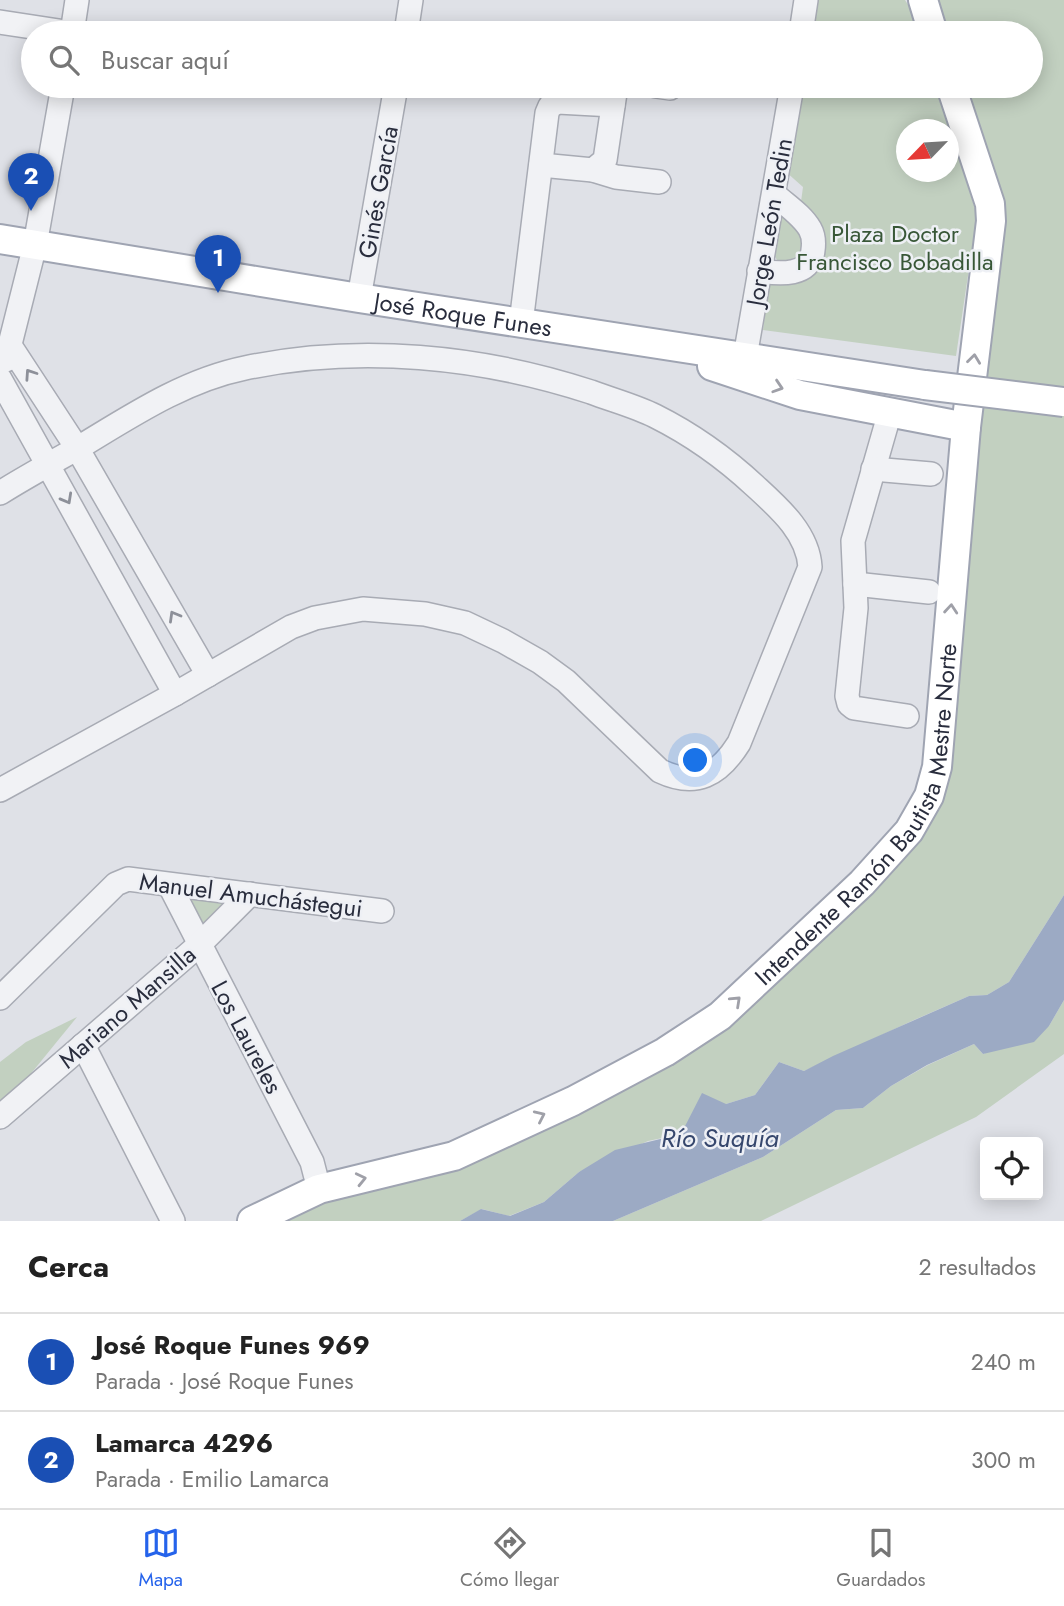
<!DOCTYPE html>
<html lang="es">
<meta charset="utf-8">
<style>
body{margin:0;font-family:Jost,sans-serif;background:#f2f2f2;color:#222}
.controls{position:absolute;right:21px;bottom:21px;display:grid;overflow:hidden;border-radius:7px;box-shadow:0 4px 18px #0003}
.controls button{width:63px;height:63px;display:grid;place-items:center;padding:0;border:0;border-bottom:2px solid #e0e0e0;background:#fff;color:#222;font:35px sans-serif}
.compass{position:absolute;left:896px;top:119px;width:63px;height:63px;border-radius:50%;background:#fff;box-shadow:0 4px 18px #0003;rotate:245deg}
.you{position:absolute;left:696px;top:761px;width:24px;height:24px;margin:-18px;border:5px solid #fff;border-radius:50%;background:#1a73e8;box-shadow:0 0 0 10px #1a73e833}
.badge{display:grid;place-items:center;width:46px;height:46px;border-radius:50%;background:#2563eb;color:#fff;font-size:23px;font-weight:700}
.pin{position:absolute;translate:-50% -58px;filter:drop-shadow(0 2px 4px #0008)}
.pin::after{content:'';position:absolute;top:37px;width:24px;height:21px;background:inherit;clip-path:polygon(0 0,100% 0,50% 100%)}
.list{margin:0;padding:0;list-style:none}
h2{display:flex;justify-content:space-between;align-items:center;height:91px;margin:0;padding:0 28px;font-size:30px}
h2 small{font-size:23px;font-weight:400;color:#767676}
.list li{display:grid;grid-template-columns:46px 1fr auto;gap:21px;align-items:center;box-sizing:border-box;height:98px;padding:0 28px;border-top:2px solid #e0e0e0}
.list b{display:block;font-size:26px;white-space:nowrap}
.list p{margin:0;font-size:23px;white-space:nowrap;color:#767676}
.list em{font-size:23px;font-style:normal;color:#767676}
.icon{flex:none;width:38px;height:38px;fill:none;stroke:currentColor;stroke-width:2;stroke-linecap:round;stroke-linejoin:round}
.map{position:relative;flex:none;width:1064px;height:1221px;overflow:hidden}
.search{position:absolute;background:#fff;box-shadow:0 4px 18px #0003;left:21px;right:21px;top:21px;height:77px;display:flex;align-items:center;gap:18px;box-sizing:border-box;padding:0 24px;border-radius:38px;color:#767676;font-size:26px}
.sheet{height:287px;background:#fff}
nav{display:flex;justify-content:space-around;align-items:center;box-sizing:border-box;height:98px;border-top:2px solid #e0e0e0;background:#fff;font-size:19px;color:#767676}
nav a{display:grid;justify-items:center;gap:4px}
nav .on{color:#2563eb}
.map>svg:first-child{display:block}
.green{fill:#c2d0c0;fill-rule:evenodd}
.water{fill:#9caac4}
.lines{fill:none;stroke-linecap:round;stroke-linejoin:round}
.minor-casing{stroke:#a8abb4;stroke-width:26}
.major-casing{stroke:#9fa4b2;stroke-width:32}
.minor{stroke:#f1f2f5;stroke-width:23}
.major{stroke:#fff;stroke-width:28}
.major-bridge-casing{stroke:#9fa4b2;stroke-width:32;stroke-linecap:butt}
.major-bridge{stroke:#fff;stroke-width:28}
.oneway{stroke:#9fa0a8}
.oneway2{stroke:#8d9099}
.labels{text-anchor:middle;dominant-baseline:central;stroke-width:5;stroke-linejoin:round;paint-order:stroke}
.street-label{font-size:24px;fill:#292d3d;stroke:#eef0f5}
.park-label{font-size:24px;fill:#385737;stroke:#eef0f5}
.water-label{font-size:26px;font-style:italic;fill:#36476d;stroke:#eef0f5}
</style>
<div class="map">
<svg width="1064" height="1221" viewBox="0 0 1064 1221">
<rect width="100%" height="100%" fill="#dfe1e7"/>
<g class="green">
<polygon points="817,0 905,0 912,11 919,33 810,33"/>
<polygon points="923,0 1064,0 1064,895 1009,982 987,995 969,996 914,1020 804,1071 779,1062 755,1095 726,1104 681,1134 648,1141 579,1172 544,1202 509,1216 482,1209 460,1221 256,1221 431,1163 698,1031 920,815 989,244 951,86 1031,86 1031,33 933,33"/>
<path d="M 801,86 L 936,86 L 977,215 L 956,356 L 763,330 L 769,278 L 809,273 L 800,209 L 803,187 L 785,171 ZM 906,130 L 948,130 L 948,172 L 906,172 Z"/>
<path d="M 781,215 C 800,225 803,236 804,256 L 780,265 L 774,255 Z"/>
<polygon points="178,891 241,897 204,927"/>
<polygon points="1064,1000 1064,1054 976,1117 761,1221 613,1221 763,1157 836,1110 863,1108 891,1086 928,1065 974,1044 983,1054 1049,1026"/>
<polygon points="77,1017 20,1087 0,1100 0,1062 26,1042"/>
</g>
<polygon class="water" points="1064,895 1064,1000 1049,1026 1034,1042 983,1054 974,1044 927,1065 891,1086 863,1108 836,1110 763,1157 613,1221 460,1221 481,1209 510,1216 544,1202 579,1172 615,1150 681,1134 702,1093 726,1104 755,1095 779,1062 804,1071 833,1056 969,996 987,995 1009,982"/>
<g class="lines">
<defs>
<g id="minor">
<polyline points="0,22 72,33 77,0"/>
<polyline points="406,33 411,0"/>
<polyline points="801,33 806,0"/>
<polyline points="656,86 670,88"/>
<polyline points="541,165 593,170 616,177 659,182"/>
<polyline points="593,170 605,160 616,86"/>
<path d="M 759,271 C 779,274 811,277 813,250 C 814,243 814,236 810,229 C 802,215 786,205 774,194"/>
<polyline points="359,298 396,86"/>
<polyline points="521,323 547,113 550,106 558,102 613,105"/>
<polyline points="11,347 77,448 208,675"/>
<polyline points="745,357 792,86"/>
<polyline points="6,360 35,245 63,86"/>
<polyline points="0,379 175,694"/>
<polyline points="890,412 853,541 856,608 847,696 849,704 854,708 907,716"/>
<polyline points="873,469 931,474"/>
<path d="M 0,493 C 27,476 55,461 83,445 C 134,414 186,380 245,368 C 359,344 481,356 591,392 C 612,400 635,406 655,416 C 691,434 726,459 755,486 C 779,508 808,533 810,567 L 739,743 C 719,775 696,788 660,771 L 566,681 L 540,662 L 503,641 L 465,623 L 425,614 L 363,609 L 315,618 L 291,627 L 175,694 L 0,790"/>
<polyline points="855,584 929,592"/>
<polyline points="170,886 312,1162 319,1189"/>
<polyline points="0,998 116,884 128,879 382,911"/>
<polyline points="83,1045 173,1221"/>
<polyline points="0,1117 199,945 250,894"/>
</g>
<g id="major">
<polyline points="923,0 933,33"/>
<path id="s1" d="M 0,239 L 359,298 L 925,385"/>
<polyline points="712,366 800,395 966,427"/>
<path id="s2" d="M 252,1221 L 319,1189 L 454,1156 L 573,1101 L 665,1052 L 720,1016 L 862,883 L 909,831 L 929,796 L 937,767 L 966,427 L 991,221 L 990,204 L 951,86"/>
</g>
</defs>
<use href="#minor" class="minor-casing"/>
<use href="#major" class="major-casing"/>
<use href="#minor" class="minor"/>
<use href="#major" class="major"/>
<defs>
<polyline id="major-bridge" points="925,385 1064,402"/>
</defs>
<use href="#major-bridge" class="major-bridge-casing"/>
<use href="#major-bridge" class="major-bridge"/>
</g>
<defs><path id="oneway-chevron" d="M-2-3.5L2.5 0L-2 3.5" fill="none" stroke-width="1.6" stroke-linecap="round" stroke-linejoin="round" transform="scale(1.75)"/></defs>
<g class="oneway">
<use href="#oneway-chevron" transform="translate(974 359) rotate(-83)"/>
<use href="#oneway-chevron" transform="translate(778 387) rotate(18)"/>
<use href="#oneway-chevron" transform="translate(951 609) rotate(-85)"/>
<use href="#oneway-chevron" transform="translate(736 1001) rotate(-43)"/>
<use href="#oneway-chevron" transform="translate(540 1116) rotate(-25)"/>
<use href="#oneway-chevron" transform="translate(361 1179) rotate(-13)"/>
</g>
<g class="oneway2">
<use href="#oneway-chevron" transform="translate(30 374) rotate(-124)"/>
<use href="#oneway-chevron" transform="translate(67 499) rotate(61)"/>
<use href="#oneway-chevron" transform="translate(174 616) rotate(-120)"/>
</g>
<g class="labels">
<g class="street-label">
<text transform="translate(378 192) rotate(-80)">Ginés García</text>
<text transform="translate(769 222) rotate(-80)">Jorge León Tedin</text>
<text stroke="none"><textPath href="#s1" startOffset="469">José Roque Funes</textPath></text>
<text stroke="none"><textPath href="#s2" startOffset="770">Intendente Ramón Bautista Mestre Norte</textPath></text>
<text transform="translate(251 895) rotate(7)">Manuel Amuchástegui</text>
<text transform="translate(127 1007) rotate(-41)">Mariano Mansilla</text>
<text transform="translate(247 1037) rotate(62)">Los Laureles</text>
</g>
<g class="park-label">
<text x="895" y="233">Plaza Doctor<tspan x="895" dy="28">Francisco Bobadilla</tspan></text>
</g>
<g class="water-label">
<text x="720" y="1138">Río Suquía</text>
</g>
</g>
</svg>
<div class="controls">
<button><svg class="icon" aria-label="locate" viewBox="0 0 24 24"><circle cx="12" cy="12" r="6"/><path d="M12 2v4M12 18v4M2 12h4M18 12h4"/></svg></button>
</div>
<svg class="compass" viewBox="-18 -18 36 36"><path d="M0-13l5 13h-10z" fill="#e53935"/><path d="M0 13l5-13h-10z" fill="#767676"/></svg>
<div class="you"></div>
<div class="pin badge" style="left:218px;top:293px;background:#1a4fb4">1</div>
<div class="pin badge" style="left:31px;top:211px;background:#1a4fb4">2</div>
<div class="search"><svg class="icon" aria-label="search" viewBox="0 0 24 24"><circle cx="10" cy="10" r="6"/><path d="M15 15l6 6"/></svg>Buscar aquí</div>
</div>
<section class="sheet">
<h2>Cerca<small>2 resultados</small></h2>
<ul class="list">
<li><span class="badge" style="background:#1a4fb4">1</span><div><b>José Roque Funes 969</b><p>Parada · José Roque Funes</p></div><em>240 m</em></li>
<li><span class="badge" style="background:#1a4fb4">2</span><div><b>Lamarca 4296</b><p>Parada · Emilio Lamarca</p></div><em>300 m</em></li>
</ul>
</section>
<nav>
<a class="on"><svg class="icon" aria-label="map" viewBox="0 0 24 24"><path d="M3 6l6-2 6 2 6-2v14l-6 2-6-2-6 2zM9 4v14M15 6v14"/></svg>Mapa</a>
<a><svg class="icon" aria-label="directions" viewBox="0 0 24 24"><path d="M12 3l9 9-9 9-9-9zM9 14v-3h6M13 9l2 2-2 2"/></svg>Cómo llegar</a>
<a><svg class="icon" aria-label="saved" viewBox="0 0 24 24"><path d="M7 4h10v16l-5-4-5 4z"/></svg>Guardados</a>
</nav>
